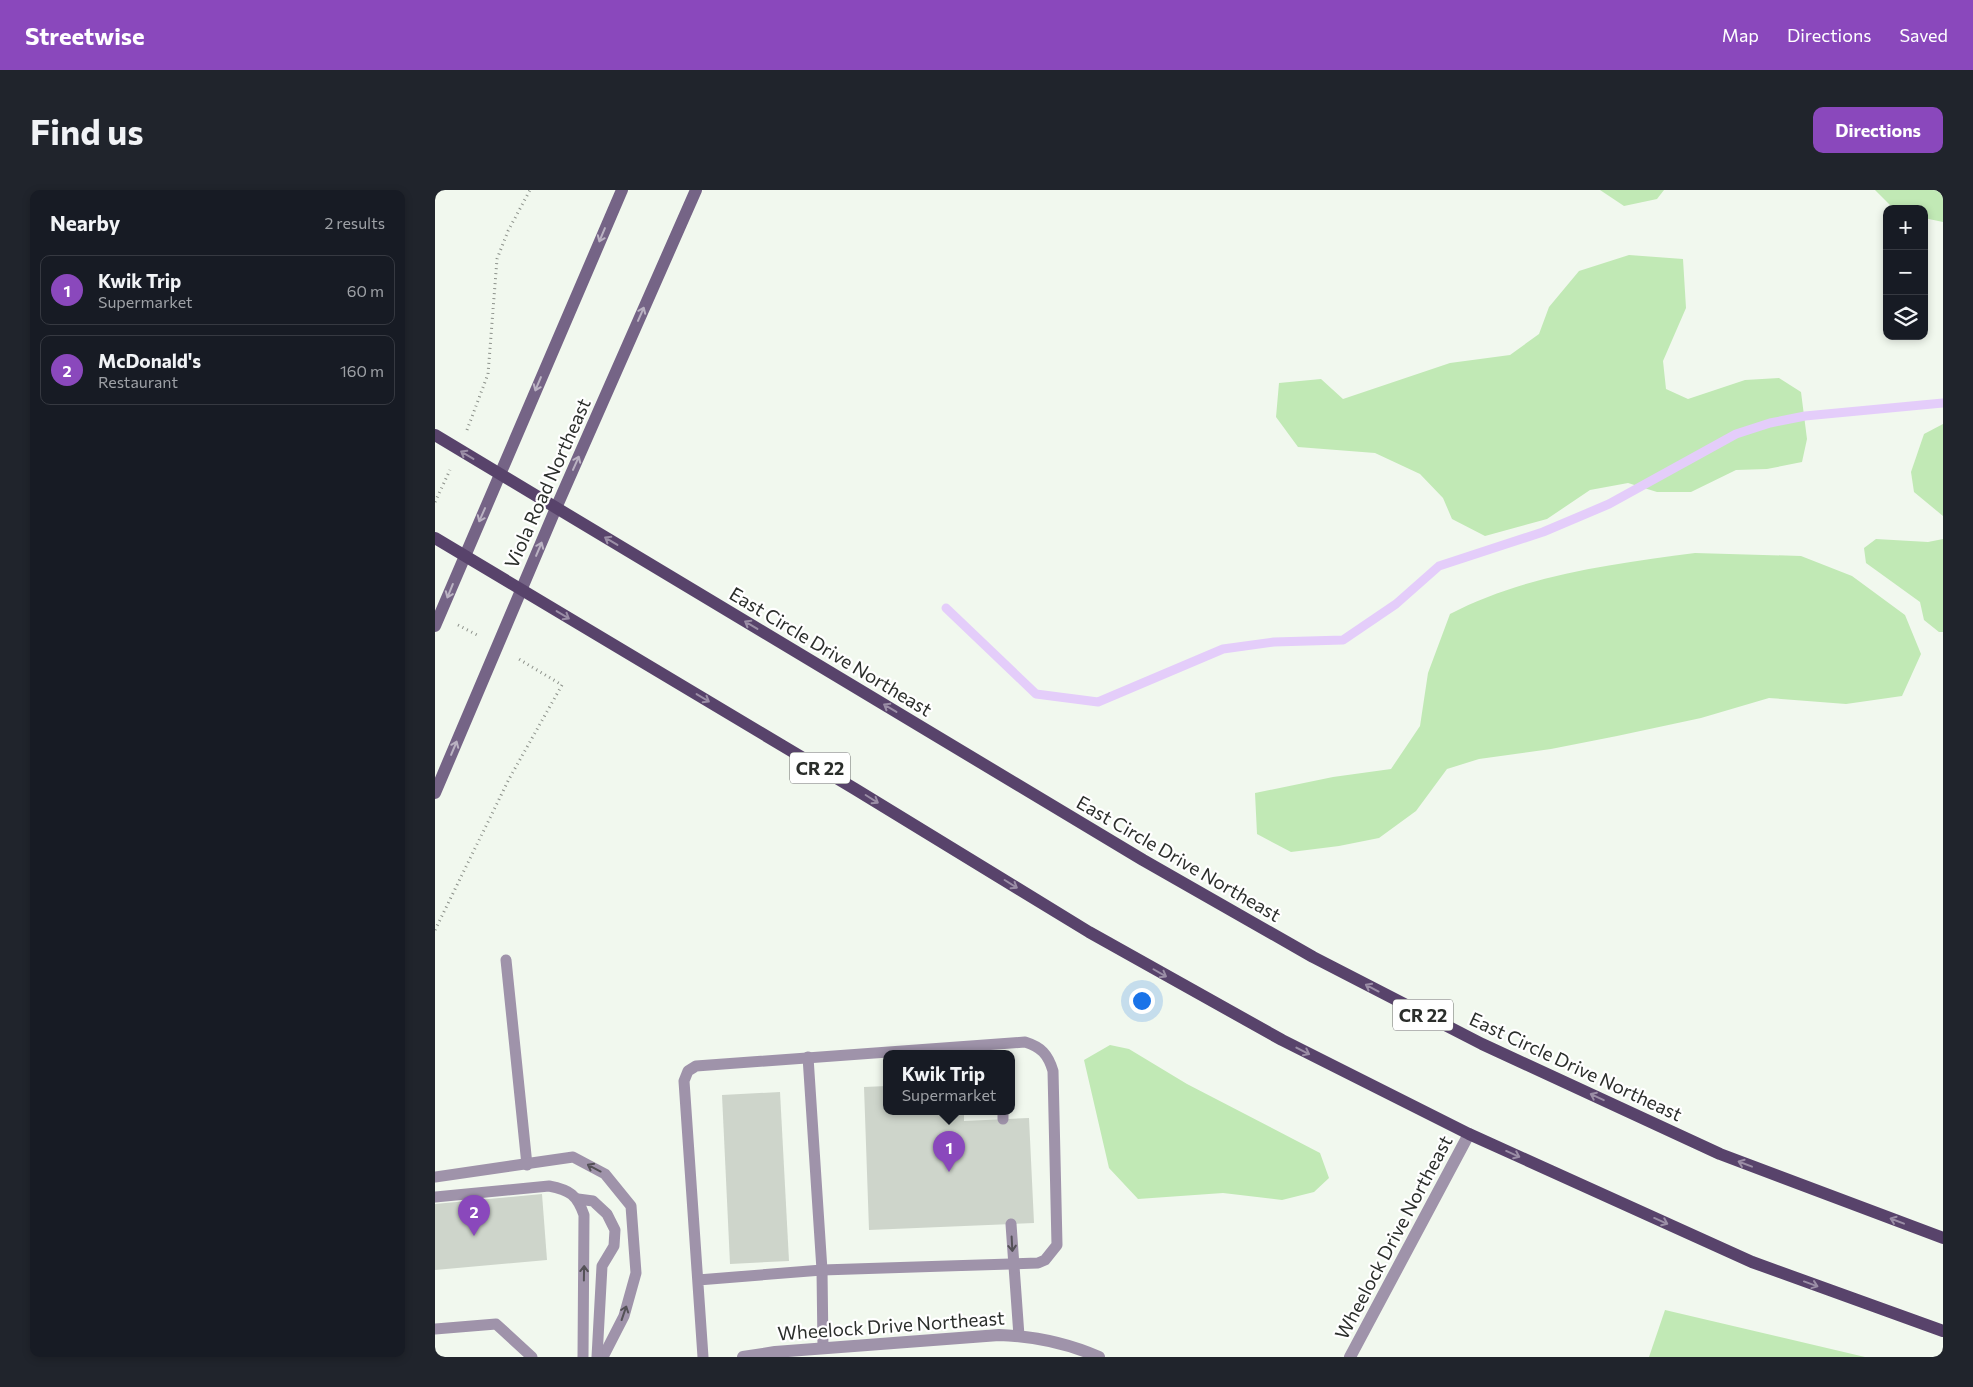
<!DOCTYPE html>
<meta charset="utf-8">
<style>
body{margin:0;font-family:Commissioner,sans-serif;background:#20242c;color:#f1f3f6}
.controls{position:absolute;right:15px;top:15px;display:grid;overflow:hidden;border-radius:10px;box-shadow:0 2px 8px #0003}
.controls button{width:45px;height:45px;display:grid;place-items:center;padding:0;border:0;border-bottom:1px solid #363941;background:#171b24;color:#f1f3f6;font:25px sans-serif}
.you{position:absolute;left:706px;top:810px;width:18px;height:18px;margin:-12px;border:4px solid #fff;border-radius:50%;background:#1a73e8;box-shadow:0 0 0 8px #1a73e833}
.badge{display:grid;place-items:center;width:32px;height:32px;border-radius:50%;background:#8a48bc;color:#fff;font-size:16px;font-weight:700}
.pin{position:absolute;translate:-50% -41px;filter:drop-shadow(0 1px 2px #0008)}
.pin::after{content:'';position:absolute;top:26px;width:18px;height:15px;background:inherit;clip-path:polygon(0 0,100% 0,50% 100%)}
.popup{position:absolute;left:448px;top:860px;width:132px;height:65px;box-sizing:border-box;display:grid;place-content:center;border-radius:10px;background:#171b24;filter:drop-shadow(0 1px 4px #0005);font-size:16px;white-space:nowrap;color:#9ea1a6}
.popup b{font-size:19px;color:#f1f3f6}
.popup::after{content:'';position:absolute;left:50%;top:100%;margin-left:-10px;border:10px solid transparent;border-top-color:#171b24}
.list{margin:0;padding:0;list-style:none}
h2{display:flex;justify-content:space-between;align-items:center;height:65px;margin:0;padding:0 20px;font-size:21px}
h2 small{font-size:16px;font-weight:400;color:#9ea1a6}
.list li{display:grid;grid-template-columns:32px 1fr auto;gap:15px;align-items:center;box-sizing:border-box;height:70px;margin:0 10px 10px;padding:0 10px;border:1px solid #363941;border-radius:10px}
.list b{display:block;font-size:19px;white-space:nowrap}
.list p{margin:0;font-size:16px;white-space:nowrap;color:#9ea1a6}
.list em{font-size:16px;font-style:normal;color:#9ea1a6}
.icon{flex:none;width:28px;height:28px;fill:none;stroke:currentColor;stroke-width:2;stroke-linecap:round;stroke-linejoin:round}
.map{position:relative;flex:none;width:1508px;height:1167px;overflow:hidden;border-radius:10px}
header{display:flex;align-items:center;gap:30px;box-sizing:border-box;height:70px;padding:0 25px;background:#8a48bc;color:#fff}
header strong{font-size:24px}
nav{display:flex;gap:28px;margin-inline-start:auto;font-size:18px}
.intro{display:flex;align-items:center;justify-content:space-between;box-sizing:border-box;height:120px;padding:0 30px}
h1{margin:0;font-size:35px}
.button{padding:12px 22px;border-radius:10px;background:#8a48bc;color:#fff;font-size:18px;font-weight:700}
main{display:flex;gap:30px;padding:0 30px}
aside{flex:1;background:#171b24;border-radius:10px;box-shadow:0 2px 8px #0003}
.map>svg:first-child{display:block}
.green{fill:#c1e9b5}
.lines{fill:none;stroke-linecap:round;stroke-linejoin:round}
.stream{stroke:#e4cdfa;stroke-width:9}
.building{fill:#ced5cb}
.path{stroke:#8c918a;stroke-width:3;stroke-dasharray:1 4;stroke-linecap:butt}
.lane{stroke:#9f93aa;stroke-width:11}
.street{stroke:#9f93aa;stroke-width:12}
.secondary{stroke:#756486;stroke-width:12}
.primary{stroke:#58436b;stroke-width:12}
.oneway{stroke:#bab2c2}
.oneway2{stroke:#9b8ea6}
.oneway3{stroke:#545157}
.labels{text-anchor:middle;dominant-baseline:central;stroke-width:4.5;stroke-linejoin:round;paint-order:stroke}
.shield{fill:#fff;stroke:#6b6d6b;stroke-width:1}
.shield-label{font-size:18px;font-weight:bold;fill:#2b2e2b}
.street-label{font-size:19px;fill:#2b2e2b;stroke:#fff}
</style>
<header>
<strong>Streetwise</strong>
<nav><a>Map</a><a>Directions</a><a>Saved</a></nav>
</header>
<div class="intro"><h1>Find us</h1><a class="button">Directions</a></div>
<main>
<aside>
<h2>Nearby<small>2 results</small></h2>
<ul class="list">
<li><span class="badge">1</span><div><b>Kwik Trip</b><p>Supermarket</p></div><em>60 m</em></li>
<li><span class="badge">2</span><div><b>McDonald's</b><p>Restaurant</p></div><em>160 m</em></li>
</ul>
</aside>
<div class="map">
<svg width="1508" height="1167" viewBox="0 0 1508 1167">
<rect width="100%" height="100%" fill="#f1f8ee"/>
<g class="green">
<polygon points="1165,0 1229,0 1222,9 1189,16"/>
<polygon points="1440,0 1508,0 1508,32 1489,28 1489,19 1459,19"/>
<polygon points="1194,65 1248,69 1251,118 1228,171 1231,199 1253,209 1310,190 1344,188 1366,202 1372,249 1367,272 1332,279 1301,280 1256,302 1222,302 1193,293 1155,300 1112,329 1050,346 1017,329 1008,308 985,284 940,263 863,257 841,227 844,193 886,189 908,209 1015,173 1075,165 1104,144 1114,117 1144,81"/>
<polygon points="1508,234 1508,326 1479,302 1476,282 1489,244"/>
<polygon points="1441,349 1493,352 1508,349 1508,442 1504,442 1489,430 1485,412 1431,373 1429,358"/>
<path d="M 1260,363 L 1366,366 L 1417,386 L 1470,425 L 1486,464 L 1467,506 L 1411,514 L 1334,508 L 1266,528 L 1182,546 L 1116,559 L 1044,569 L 1012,579 L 981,621 L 944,648 L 904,656 L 856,662 L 822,644 L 820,603 L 898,587 L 956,579 L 985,536 L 993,483 L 1015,424 C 1090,385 1177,374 1260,363 Z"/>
<polygon points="675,855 694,859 752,894 885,963 894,988 879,1002 847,1010 788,1003 703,1009 674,978 649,870"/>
<polygon points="1230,1120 1430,1167 1214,1167"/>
</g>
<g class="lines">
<polyline class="stream" points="511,418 601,504 663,512 788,459 839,452 908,450 961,414 1004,376 1108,342 1174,314 1301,244 1335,233 1370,226 1508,213"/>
</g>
<g class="building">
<polygon points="452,896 452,921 529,921 529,931 594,928 599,1033 434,1040 429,897"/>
<polygon points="345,902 354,1071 295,1074 287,905"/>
<polygon points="107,1004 112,1070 0,1080 0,1014"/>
</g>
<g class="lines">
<g class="path">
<polyline points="32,240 53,184 62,69 73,41 95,0"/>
<polyline points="0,312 15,280"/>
<polyline points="23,435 44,446"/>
<polyline points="0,740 74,589 127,495 82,468"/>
</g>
<g class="lane">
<polyline points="71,770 92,975"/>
<polyline points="373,867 387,1080 388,1158"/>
<polyline points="568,921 568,929"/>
<polyline points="0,987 138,967 170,984 196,1016 201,1083 189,1126 168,1167"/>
<path d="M 0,1007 L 114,996 C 135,1000 142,1005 149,1025 L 148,1167"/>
<polyline points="143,1009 158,1011 172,1024 180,1040 179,1056 167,1076 162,1167"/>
<polyline points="576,1034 584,1146"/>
<path d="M 263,1090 L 387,1080 L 603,1073 L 610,1070 L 622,1055 L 618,881 C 613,864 606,857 590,852 L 261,876 L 253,881 L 249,891 L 268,1167"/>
<polyline points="0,1139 61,1134 97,1167"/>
</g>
<g class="street">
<path d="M 308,1167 L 340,1162 L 564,1145 C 598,1146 632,1153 664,1167"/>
<polyline points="915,1167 1034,944"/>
</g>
<g class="secondary">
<polyline points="0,436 187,0"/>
<polyline points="0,603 121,318 261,0"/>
</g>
<g class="primary">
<polyline points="0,245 708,670 878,767 1047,854 1285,964 1508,1048"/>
<polyline points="0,348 420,599 654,742 847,850 1034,944 1317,1072 1508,1141"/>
</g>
</g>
<defs><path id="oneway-shaft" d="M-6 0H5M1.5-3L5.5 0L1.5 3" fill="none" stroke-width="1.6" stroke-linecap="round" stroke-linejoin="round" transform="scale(1.25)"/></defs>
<g class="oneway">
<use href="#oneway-shaft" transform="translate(167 45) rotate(113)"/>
<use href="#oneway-shaft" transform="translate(206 124) rotate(-66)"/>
<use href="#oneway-shaft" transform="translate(103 194) rotate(113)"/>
<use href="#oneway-shaft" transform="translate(141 273) rotate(-66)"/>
<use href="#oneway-shaft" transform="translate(47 325) rotate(114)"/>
<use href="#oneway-shaft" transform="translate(104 359) rotate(-67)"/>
<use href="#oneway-shaft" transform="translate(15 401) rotate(112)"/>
<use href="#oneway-shaft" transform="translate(19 558) rotate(-67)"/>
</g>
<g class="oneway2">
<use href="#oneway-shaft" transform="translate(32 265) rotate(-149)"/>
<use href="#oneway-shaft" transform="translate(176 351) rotate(-149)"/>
<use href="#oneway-shaft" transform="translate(128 425) rotate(31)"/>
<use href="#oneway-shaft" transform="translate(316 435) rotate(-149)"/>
<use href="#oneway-shaft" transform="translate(268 508) rotate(31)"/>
<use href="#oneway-shaft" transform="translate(455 518) rotate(-149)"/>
<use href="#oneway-shaft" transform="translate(437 609) rotate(32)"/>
<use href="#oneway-shaft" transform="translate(576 694) rotate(32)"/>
<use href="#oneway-shaft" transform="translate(725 783) rotate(30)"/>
<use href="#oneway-shaft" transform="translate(937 798) rotate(-152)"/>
<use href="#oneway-shaft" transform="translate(868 861) rotate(27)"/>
<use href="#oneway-shaft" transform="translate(1162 907) rotate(-155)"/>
<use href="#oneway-shaft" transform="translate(1078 964) rotate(24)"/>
<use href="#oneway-shaft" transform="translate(1310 974) rotate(-159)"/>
<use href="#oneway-shaft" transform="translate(1226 1031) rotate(24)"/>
<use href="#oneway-shaft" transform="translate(1462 1031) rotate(-159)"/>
<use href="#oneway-shaft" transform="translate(1376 1094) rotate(20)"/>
</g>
<g class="oneway3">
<use href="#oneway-shaft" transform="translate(159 978) rotate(-152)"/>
<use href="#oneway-shaft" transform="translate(577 1054) rotate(87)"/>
<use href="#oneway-shaft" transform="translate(149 1083) rotate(-89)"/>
<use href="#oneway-shaft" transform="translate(189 1123) rotate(-71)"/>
</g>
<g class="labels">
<g class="shield">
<rect x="355" y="562.5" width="60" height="31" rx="4"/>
<rect x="958" y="809.5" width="60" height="31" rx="4"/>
</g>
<g class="shield-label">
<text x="385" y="578">CR 22</text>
<text x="988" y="825">CR 22</text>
</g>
<g class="street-label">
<text transform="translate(112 293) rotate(-66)">Viola Road Northeast</text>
<text transform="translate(396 461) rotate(31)">East Circle Drive Northeast</text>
<text transform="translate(744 668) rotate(30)">East Circle Drive Northeast</text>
<text transform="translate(1141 876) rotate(25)">East Circle Drive Northeast</text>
<text transform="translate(958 1047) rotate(-62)">Wheelock Drive Northeast</text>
<text transform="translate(456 1135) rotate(-4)">Wheelock Drive Northeast</text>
</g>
</g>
</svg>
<div class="controls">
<button>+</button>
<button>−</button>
<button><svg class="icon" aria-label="layers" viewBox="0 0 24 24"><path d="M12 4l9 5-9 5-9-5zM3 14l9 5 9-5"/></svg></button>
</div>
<div class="you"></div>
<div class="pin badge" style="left:514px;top:982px">1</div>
<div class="popup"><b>Kwik Trip</b>Supermarket</div>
<div class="pin badge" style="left:39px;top:1046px">2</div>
</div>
</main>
